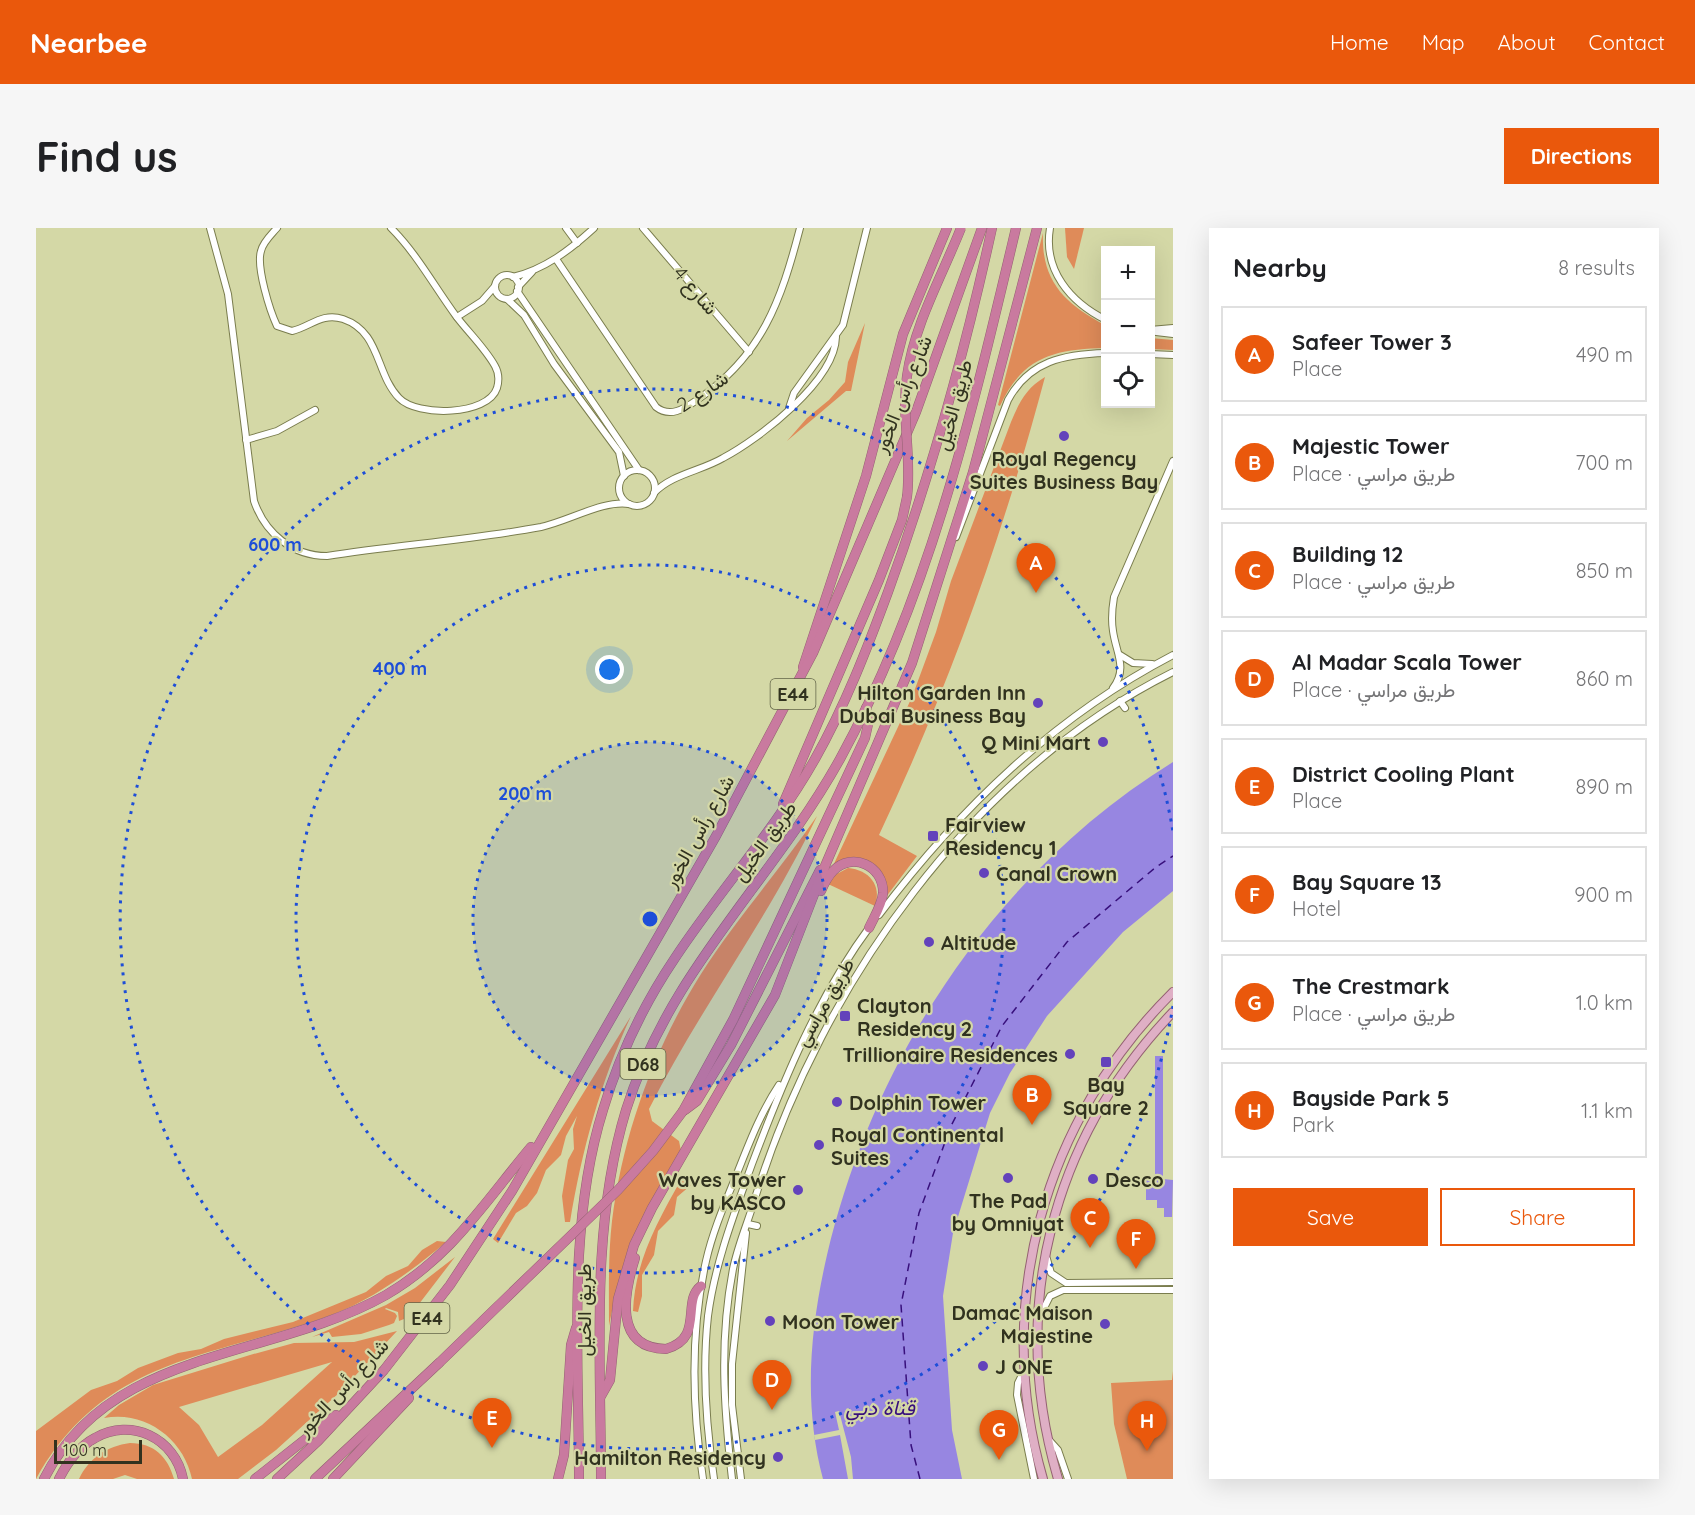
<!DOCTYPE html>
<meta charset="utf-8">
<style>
body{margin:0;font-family:Quicksand,Vazirmatn,sans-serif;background:#f6f6f6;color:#202124}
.controls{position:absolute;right:18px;top:18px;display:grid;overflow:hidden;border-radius:0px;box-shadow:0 6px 24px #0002}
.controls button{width:54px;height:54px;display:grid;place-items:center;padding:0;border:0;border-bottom:2px solid #e0e0e0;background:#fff;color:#202124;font:30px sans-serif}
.scale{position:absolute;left:18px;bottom:15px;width:88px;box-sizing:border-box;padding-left:6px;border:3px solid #31321f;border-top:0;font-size:16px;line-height:21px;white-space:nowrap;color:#31321f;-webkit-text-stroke:4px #d4d8a6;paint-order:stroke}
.you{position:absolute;left:574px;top:442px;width:21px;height:21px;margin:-15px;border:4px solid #fff;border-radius:50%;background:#1a73e8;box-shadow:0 0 0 9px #1a73e833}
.badge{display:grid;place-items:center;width:39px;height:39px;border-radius:50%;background:#ea580c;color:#fff;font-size:20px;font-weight:700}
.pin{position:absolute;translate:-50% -50px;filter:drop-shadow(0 2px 3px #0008)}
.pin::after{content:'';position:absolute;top:32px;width:21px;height:18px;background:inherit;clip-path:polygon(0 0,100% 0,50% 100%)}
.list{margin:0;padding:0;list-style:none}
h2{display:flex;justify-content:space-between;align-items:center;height:78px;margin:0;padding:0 24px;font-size:26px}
h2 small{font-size:20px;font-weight:400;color:#757577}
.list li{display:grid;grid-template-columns:39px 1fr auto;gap:18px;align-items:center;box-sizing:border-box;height:96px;margin:0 12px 12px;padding:0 12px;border:2px solid #e0e0e0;border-radius:0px}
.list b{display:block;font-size:22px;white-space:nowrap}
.list p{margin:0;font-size:20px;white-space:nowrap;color:#757577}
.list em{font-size:20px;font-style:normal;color:#757577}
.actions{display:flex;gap:12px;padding:18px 24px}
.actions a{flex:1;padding:14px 0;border:2px solid #ea580c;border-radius:0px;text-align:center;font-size:21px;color:#ea580c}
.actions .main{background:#ea580c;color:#fff}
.icon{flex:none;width:33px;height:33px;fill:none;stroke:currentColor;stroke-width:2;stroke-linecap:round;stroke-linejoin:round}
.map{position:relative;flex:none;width:1137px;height:1251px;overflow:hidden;border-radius:0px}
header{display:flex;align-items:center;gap:36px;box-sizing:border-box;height:84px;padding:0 30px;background:#ea580c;color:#fff}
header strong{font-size:28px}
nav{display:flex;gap:33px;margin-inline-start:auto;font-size:21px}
.intro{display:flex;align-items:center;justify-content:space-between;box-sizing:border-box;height:144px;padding:0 36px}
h1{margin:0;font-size:42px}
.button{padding:15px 27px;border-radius:0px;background:#ea580c;color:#fff;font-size:21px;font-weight:700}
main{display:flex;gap:36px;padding:0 36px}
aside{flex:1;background:#fff;border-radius:0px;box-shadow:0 6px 24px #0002}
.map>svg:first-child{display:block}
.green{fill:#df8b59;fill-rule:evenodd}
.water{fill:#9786e1}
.pier{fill:#d4d8a6}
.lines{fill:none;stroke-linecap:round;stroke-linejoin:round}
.ferry{stroke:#38107c;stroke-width:1.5;stroke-dasharray:8 6;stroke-linecap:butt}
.minor-casing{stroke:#7a7d4e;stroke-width:8}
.major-casing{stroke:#946172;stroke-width:10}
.highway-casing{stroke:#946172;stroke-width:10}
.minor{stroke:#fff;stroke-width:6}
.major{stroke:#dfafc5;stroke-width:8}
.highway{stroke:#c97a9f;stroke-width:9}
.highway-bridge-casing{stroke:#946172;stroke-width:10;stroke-linecap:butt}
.highway-bridge{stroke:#c97a9f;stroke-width:9}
.ring{fill:none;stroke:#1d4ed8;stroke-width:3;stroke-dasharray:3 6}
.poi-dot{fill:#6342bb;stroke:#d4d8a6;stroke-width:2}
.labels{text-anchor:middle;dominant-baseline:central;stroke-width:4.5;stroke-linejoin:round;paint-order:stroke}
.shield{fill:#d4d8a6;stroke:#626448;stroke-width:1.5}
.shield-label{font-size:18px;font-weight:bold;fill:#31321f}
.street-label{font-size:20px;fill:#31321f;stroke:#d4d8a6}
.poi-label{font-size:20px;font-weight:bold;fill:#31321f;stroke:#d4d8a6;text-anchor:start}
.water-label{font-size:21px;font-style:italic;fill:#38107c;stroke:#d4d8a6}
.centre{fill:#1d4ed8;stroke:#d4d8a6;stroke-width:3}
.ring-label{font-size:18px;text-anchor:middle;font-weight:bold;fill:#1d4ed8;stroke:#d4d8a6;stroke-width:4.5;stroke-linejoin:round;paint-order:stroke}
</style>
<header>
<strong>Nearbee</strong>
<nav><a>Home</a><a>Map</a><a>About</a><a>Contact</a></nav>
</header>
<div class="intro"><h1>Find us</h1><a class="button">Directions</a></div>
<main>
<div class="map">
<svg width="1137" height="1251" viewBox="0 0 1137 1251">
<rect width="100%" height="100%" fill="#d4d8a6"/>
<g class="green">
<polygon points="1029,0 1048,0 1038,41 1031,29"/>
<path d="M 1007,5 C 1005,53 1029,76 1069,97 L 1069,120 C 1019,121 986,129 964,178 L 962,177 Z"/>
<polygon points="829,95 815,163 810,163 751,213 771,190 793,172 809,154 812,134"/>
<polygon points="1114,110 1137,112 1137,122 1115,121"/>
<path d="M 1009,149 C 967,307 913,459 843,607 L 881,628 L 850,669 L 834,634 L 796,640 L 876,469 L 900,404 L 915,353 L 975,194 C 983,175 990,160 1009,149 Z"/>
<path d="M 781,588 C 733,690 664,780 613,881 L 616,893 L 643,913 L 645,923 C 606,986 587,1024 573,1098 C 573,1063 572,1028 576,993 C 587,905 618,821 665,746 C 700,691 744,642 781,588 Z"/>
<path d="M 812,640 C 833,642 846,657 839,678 L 792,656 L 797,648 Z"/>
<path d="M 595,788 C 564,855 546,922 534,994 L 529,994 L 526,968 L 532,932 L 538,921 L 537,901 L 541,888 L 530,908 L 525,927 L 510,942 L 501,965 L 491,978 L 480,985 L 462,1015 L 457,1011 Z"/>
<path d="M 645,952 L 655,957 L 641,969 L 638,987 L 622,1003 L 618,1027 L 606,1047 L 606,1068 L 602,1084 L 597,1083 C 599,1034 621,994 645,952 Z"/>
<path d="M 401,1013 L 410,1014 C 377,1042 339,1070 298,1086 C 180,1130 69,1127 0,1251 L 0,1203 L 55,1162 L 81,1153 L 102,1140 L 142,1125 L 165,1121 L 188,1111 L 257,1094 L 330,1064 L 350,1048 L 372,1038 L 386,1022 Z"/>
<polygon points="419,1029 373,1089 363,1093 362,1084 350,1080 349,1081 359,1085 361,1088 358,1095 353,1097 325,1106 296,1109 293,1104 276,1109 350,1077 379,1060"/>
<path d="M 361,1103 L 303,1165 L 240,1222 L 202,1251 L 156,1251 C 148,1211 109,1182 68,1190 L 83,1177 L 117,1157 L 214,1127 L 258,1115 L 318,1114 ZM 296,1134 L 226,1197 L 182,1229 L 163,1197 L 143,1179 Z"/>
<polygon points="1137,1143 1137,1251 1091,1251 1078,1196 1075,1155 1136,1152"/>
<path d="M 94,1215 C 118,1215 132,1229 138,1251 L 101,1251 L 89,1247 L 77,1251 L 43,1251 C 53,1230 71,1218 94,1215 Z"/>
</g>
<g class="water">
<path d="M 1137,534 L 1137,663 L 1087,704 L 1011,788 L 974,845 L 954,885 L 917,1005 L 907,1068 L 916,1202 L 926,1251 L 787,1251 C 767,1176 774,1101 791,1027 C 838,827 962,642 1137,534 Z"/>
<polygon points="1119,828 1127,828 1127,951 1137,952 1136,989 1128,989 1128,980 1121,980 1121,972 1110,972 1110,950 1119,949"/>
</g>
<polygon class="pier" points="803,1183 815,1229 817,1251 812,1251 804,1207 779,1212 778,1207 803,1202 799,1184"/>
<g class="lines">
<polyline class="ferry" points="884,1251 875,1217 865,1077 883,985 915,898 966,798 1031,714 1120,639 1137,628"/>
<defs>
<g id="minor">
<path d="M 174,0 L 192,66 L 218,273 C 229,305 256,328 291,328 C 362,317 435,312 505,299 C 533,293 567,272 593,276"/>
<path d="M 241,0 C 235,7 227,14 225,23 C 220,39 234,83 241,98 L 256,103 C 274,99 286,84 307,91 C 345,104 339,145 363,170 C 381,189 452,188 461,160 C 463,153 463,145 459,138 C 449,120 432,104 420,88 C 398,58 381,26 355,0"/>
<polyline points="530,0 541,15"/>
<polyline points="607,0 713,124"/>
<path d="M 1014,0 C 1007,42 1034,74 1070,92"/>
<path d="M 520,31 L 620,179 C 634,190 648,181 661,172 C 726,128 745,73 764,0"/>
<circle cx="471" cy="59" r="12"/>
<path d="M 477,49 C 509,41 534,22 558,0"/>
<polyline points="482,59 496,44"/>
<polyline points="481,63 603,242"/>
<polyline points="471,71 488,87 518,136 583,224 588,248"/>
<polyline points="421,89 446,73 459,58"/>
<polyline points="1114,102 1137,100"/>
<polyline points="1120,104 1137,106"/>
<polyline points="1114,126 1137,127"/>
<polyline points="753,180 758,165 807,97 831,0"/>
<polyline points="210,212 241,203 279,182"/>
<circle cx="601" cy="260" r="18"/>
<path d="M 618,265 C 636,246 665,243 687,230 C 723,211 799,153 800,109"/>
<path d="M 920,309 L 972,172 C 993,133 1028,126 1070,125"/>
<polyline points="1084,427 1097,435 1116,436"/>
<path d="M 1077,460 C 1092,440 1080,425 1077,403 C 1075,391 1076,381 1078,369 L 1137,233"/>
<polyline points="1084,473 1089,480"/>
<path d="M 843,687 C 924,580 1018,489 1137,427"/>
<polyline points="712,996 721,998"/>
<polyline points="1011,1031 1015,1045 1030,1055 1137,1054"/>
<polyline points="1006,1084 1014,1068 1027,1062 1137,1062"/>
<polyline points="988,1143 982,1155 981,1167 998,1251"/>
<polyline points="1013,1212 1022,1222 1032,1251"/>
<path d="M 667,1251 C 656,1179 654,1105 670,1033 C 677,1002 690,973 702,943 C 714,913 725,884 743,857"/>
<path d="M 678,1251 C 670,1197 666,1143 672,1088 C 679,1035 698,986 716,936 C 748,851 781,770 835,697"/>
<path d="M 696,1251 C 688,1180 683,1113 697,1041 C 702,1016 713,992 720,967 C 787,755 935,545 1137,444"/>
<polyline points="705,1251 696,1177 696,1136 710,1005"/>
</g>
<g id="major">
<path d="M 1007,1251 C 956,1076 1008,892 1137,764"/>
<path d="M 1022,1251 C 972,1081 1015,912 1137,784"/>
</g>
<g id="highway">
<polyline points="767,439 830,248 867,106 911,0"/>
<polyline points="747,576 843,352 866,292 871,269"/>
<path d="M 785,663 C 788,656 792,648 797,643 C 816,623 848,638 847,665 C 846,677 838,689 833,700"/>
<polyline points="649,882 661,873 695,817 784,642"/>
<polyline points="647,883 697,792 829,510 833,492 830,480"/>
<path d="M 599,1030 C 588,1065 577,1120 630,1121 C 669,1110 645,1073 665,1058"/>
<polyline points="565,1168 574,1152 582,1071 598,1017 616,980 739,767 789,638 876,435 937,244 1001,0"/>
<path d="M 8,1251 C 74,1119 236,1132 350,1067 C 415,1029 448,975 495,919"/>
<path d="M 23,1251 C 31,1235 42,1219 59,1210 C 95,1189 139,1210 147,1251"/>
<polyline points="219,1251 300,1187"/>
<polyline points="241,1251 282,1213 348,1142 414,1057 476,963 680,608 777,425 880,184 946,0"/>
<polyline points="279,1251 403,1135"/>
<polyline points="297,1251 373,1170"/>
<polyline points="522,1251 528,1227 535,1117 540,1100"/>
<path d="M 543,1251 C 543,1131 531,997 567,882 C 583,828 608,776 639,730 C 684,662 739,602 779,531 C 809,478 831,421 852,364 C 895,246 929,123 956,0"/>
<path d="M 565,1251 C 565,1128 554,1001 590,882 C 634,741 735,655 804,531 C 894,367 937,181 980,0"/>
</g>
</defs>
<use href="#minor" class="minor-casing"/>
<use href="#major" class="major-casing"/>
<use href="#highway" class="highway-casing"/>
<use href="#minor" class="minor"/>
<use href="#major" class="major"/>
<use href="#highway" class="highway"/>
<defs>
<g id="highway-bridge">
<path d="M 871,269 C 876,228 865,188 871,148 C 878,97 906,48 925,0"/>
<polyline points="403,1135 582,962 617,923 647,883"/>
</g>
</defs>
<use href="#highway-bridge" class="highway-bridge-casing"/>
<use href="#highway-bridge" class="highway-bridge"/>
</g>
<circle cx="614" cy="691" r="177" fill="#1d4ed8" fill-opacity=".12"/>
<g class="ring">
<circle cx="614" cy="691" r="177"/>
<circle cx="614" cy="691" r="354"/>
<path d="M1137 778A530 530 0 1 1 1137 604"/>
</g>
<g class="poi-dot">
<circle cx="1028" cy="208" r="6"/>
<circle cx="1002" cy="475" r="6"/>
<circle cx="1067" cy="514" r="6"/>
<rect x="891" y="602" width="12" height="12" rx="3"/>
<circle cx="948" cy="645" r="6"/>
<circle cx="893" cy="714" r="6"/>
<rect x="803" y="782" width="12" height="12" rx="3"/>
<circle cx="1034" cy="826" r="6"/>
<rect x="1064" y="828" width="12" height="12" rx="3"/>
<circle cx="801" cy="874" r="6"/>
<circle cx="783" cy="917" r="6"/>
<circle cx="972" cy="950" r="6"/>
<circle cx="1057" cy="951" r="6"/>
<circle cx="762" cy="962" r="6"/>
<circle cx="734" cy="1093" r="6"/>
<circle cx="1069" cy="1096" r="6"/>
<circle cx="947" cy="1138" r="6"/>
<circle cx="742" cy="1229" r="6"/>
</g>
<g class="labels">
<g class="shield">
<rect x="734.5" y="451" width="45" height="30" rx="4.5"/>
<rect x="584.5" y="821" width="45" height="30" rx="4.5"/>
<rect x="368.5" y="1075" width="45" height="30" rx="4.5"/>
</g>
<g class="shield-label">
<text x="757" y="466">E44</text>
<text x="607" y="836">D68</text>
<text x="391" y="1090">E44</text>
</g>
<g class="street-label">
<text transform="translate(660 62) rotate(49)">شارع 4</text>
<text transform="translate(666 163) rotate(-34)">شارع 2</text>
<text transform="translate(866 166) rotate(-68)">شارع رأس الخور</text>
<text transform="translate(917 177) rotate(-75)">طريق الخيل</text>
<text transform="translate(662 603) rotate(-61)">شارع رأس الخور</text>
<text transform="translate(728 613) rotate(-54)">طريق الخيل</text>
<text transform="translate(788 774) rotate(-60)">طريق مراسي</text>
<text transform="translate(547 1082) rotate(-90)">طريق الخيل</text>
<text transform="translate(306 1159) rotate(-47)">شارع رأس الخور</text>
</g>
<g class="poi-label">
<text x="1028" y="230" text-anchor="middle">Royal Regency<tspan x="1028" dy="23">Suites Business Bay</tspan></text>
<text x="990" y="464" text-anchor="end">Hilton Garden Inn<tspan x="990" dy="23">Dubai Business Bay</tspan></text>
<text x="1055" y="514" text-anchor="end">Q Mini Mart</text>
<text x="909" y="596">Fairview<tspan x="909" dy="23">Residency 1</tspan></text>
<text x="960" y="645">Canal Crown</text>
<text x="905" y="714">Altitude</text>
<text x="821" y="777">Clayton<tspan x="821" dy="23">Residency 2</tspan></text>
<text x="1022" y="826" text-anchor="end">Trillionaire Residences</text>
<text x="1070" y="856" text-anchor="middle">Bay<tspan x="1070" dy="23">Square 2</tspan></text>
<text x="813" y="874">Dolphin Tower</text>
<text x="795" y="906">Royal Continental<tspan x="795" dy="23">Suites</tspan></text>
<text x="750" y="951" text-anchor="end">Waves Tower<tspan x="750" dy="23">by KASCO</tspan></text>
<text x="1069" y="951">Desco</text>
<text x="972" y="972" text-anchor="middle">The Pad<tspan x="972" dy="23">by Omniyat</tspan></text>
<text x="1057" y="1084" text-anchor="end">Damac Maison<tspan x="1057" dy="23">Majestine</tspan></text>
<text x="746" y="1093">Moon Tower</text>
<text x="959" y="1138">J ONE</text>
<text x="730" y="1229" text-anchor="end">Hamilton Residency</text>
</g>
<g class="water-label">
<text x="844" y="1179">قناة دبي</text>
</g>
</g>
<circle cx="614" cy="691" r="9" class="centre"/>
<g class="ring-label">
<text x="239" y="323">600 m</text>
<text x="364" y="447">400 m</text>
<text x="489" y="572">200 m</text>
</g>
</svg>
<div class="controls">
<button>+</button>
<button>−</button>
<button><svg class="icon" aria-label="locate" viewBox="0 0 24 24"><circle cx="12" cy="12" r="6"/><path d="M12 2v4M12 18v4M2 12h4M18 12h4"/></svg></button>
</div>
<div class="scale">100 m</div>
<div class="you"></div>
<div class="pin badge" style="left:1000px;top:365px">A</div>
<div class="pin badge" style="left:996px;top:897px">B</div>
<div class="pin badge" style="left:1054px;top:1020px">C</div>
<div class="pin badge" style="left:736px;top:1182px">D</div>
<div class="pin badge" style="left:456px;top:1220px">E</div>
<div class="pin badge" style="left:1100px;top:1041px">F</div>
<div class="pin badge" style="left:963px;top:1232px">G</div>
<div class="pin badge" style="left:1111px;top:1223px">H</div>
</div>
<aside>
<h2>Nearby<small>8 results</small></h2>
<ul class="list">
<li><span class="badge">A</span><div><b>Safeer Tower 3</b><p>Place</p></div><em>490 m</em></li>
<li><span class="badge">B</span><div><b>Majestic Tower</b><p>Place · طريق مراسي</p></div><em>700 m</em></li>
<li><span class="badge">C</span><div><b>Building 12</b><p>Place · طريق مراسي</p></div><em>850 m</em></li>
<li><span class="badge">D</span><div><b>Al Madar Scala Tower</b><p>Place · طريق مراسي</p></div><em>860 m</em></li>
<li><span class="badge">E</span><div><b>District Cooling Plant</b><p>Place</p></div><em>890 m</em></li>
<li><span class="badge">F</span><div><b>Bay Square 13</b><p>Hotel</p></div><em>900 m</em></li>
<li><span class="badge">G</span><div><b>The Crestmark</b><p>Place · طريق مراسي</p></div><em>1.0 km</em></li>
<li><span class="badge">H</span><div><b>Bayside Park 5</b><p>Park</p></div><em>1.1 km</em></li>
</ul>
<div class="actions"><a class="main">Save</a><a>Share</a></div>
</aside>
</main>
